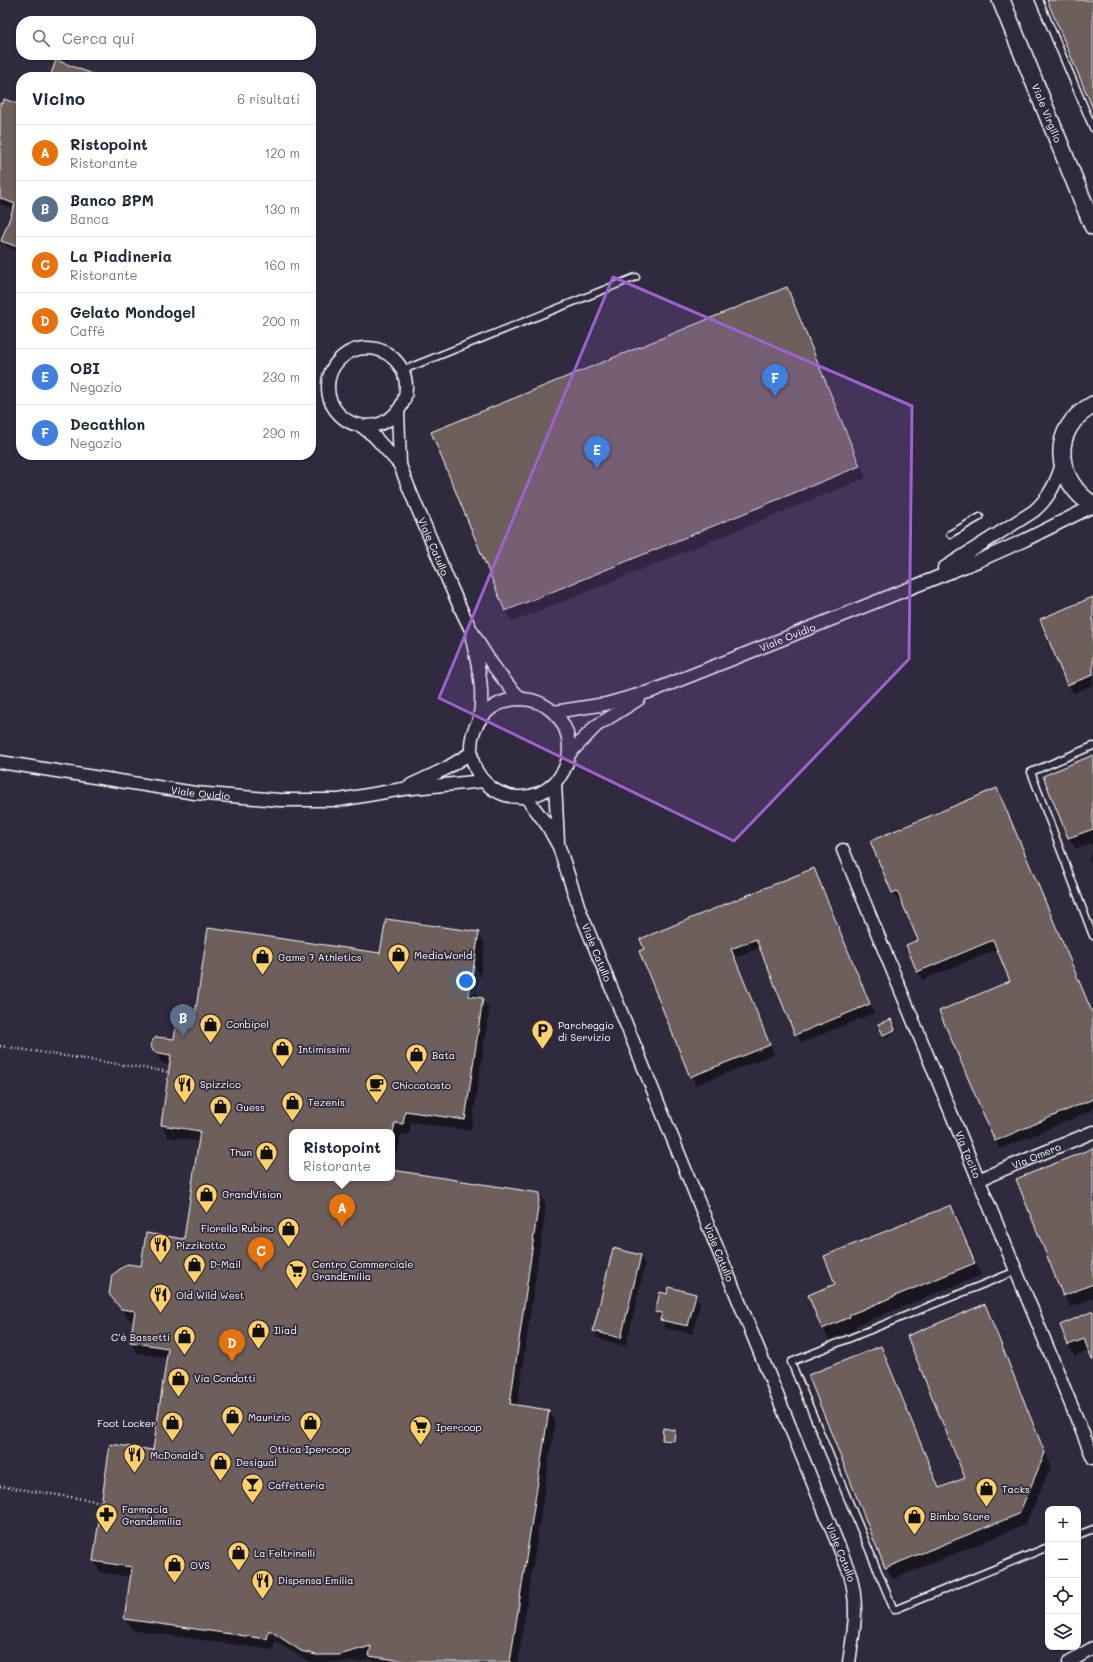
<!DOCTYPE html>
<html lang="it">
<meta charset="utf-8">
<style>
body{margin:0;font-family:Mali,sans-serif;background:#f2f2f3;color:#1f2937}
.controls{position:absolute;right:12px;bottom:12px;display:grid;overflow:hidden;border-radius:8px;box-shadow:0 1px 3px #0004}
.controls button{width:36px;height:36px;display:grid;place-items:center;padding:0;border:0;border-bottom:1px solid #e0e1e3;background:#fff;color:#1f2937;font:20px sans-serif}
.you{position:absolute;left:466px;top:981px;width:14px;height:14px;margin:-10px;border:3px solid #fff;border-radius:50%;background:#1a73e8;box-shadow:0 0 0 6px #1a73e833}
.badge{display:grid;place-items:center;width:26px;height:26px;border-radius:50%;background:#84754c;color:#fff;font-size:13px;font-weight:700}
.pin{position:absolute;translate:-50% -33px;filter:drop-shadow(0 1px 2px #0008)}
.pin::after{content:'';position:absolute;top:21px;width:14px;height:12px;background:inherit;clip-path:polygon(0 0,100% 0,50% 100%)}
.popup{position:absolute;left:289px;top:1129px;width:106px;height:52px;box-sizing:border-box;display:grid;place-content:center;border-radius:8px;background:#fff;filter:drop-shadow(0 1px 3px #0005);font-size:13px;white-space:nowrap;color:#747a83}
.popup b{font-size:15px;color:#1f2937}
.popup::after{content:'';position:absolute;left:50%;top:100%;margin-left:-8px;border:8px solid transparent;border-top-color:#fff}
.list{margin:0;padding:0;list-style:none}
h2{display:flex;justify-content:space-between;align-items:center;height:52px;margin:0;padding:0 16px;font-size:17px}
h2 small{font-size:13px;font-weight:400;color:#747a83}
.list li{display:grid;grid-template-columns:26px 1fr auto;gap:12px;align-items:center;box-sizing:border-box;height:56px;padding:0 16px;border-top:1px solid #e0e1e3}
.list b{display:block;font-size:15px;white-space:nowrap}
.list p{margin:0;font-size:13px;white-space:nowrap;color:#747a83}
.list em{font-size:13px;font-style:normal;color:#747a83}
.icon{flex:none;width:22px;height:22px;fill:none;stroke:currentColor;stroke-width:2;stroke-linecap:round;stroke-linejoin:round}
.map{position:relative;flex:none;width:1093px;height:1662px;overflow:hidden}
.search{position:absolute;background:#fff;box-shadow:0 1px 3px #0004;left:16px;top:16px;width:300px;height:44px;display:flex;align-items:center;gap:10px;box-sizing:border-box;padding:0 14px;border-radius:16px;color:#747a83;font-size:15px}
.panel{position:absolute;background:#fff;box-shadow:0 1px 3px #0004;left:16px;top:72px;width:300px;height:388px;border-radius:16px}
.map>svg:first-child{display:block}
.shadow{fill:#0007}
.building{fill:#6d5f5b;stroke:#fff}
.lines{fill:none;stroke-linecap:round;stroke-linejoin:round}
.lane-casing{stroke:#fff;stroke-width:9}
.street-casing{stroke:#fff;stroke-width:15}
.secondary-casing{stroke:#fff;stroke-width:20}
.path{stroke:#fff;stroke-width:2.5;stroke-dasharray:1 3;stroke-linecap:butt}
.lane{stroke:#2f2a3d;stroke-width:6}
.street{stroke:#2f2a3d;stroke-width:12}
.secondary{stroke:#2f2a3d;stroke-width:17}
.marked{fill:#9c61cf;fill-opacity:0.2;stroke:#9c61cf;stroke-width:3;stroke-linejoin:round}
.labels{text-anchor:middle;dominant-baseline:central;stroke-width:3.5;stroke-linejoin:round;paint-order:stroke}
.street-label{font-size:10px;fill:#fff;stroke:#2f2a3d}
.poi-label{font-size:10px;fill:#fff;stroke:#2f2a3d;text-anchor:start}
</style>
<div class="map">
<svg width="1093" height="1662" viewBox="0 0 1093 1662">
<rect width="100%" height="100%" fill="#2f2a3d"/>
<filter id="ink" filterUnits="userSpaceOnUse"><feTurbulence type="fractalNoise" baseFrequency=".025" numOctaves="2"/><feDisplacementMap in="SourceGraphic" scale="8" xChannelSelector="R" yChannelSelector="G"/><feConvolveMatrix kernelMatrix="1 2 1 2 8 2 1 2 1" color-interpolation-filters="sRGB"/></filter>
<g filter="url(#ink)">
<g class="shadow">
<polygon points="0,104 21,106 21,211 0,204"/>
<polygon points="21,223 21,252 6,246 2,241"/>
<polygon points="786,288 793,300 866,478 512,622 506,611"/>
<polygon points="1093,599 1093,685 1073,693 1041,620"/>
<polygon points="1093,756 1093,847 1091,843 1076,849 1069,838 1044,776"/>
<polygon points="997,789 1093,1013 1093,1110 1000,1149 995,1140 1012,981 998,949 922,980 907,946 919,941 902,900 898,901 893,893 871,842"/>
<polygon points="1093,851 1093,869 1089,858"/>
<polygon points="814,869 874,1013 801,1043 761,947 735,958 774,1054 696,1085 640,952"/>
<polygon points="478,933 485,945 477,998 482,999 489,1010 471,1131 411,1122 409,1135 401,1134 398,1152 392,1151 392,1132 292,1132 292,1178 392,1178 392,1171 540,1194 546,1205 517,1406 549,1411 555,1422 518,1662 418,1662 376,1656 376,1658 405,1662 374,1662 372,1659 359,1662 309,1662 275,1641 273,1650 132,1630 125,1619 131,1577 100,1572 94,1561 153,1452 167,1358 137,1353 131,1342 134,1321 129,1320 110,1293 142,1267 185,1240 200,1141 168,1137 162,1125 171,1065 162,1063 152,1047 174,1040 196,1017 381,954"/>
<polygon points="892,1023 896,1032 885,1037 884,1035"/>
<polygon points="1093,1149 1093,1298 1070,1307 1064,1295"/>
<polygon points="951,1206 958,1217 981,1275 855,1326 856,1329 829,1340 823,1328 837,1285"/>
<polygon points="641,1256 645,1265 626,1346 599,1339 594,1331"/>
<polygon points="668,1295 695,1295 700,1303 693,1334 666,1328 661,1320 656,1311"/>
<polygon points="984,1305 991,1316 1051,1466 1025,1525 893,1579 886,1567 881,1347 887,1359 940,1489 966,1479"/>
<polygon points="1093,1312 1093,1359 1090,1350 1075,1356 1068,1345"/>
<polygon points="674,1430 675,1443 665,1442 663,1440"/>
</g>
<g class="building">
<polygon points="1047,0 1093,0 1093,109"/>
<polygon points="56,60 98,76 97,77 50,77"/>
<polygon points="4,99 21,105 21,248 1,241 15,204 0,198 0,103 3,104"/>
<polygon points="787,287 860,466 505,611 431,432"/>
<polygon points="1093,597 1093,675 1067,685 1040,619"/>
<polygon points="1093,755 1093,829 1068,838 1043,776"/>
<polygon points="997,788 1093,1014 1093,1099 995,1141 939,1011 1010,981 993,940 917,972 906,945 918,940 897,891 892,893 870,841"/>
<polygon points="814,868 870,1004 795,1035 756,939 731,949 770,1045 690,1077 639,951 644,949 640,939"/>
<polygon points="386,919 479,932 469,996 483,998 465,1120 405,1111 403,1124 395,1123 393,1132 292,1132 292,1178 392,1178 392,1170 540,1193 510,1404 549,1410 510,1662 411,1662 369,1656 371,1646 339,1655 316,1655 301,1651 269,1630 267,1639 124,1619 132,1567 93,1561 110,1444 153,1450 168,1348 130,1342 135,1311 121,1309 109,1294 112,1275 127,1264 141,1266 146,1233 184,1239 200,1131 161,1125 171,1055 154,1052 151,1047 152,1041 156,1037 174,1039 178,1013 195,1015 208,928 380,953"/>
<polygon points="891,1019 895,1030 883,1035 878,1024"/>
<polygon points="1093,1148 1093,1284 1063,1296 1016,1179"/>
<polygon points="951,1205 975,1263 849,1315 850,1317 822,1329 808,1295 835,1284 824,1256"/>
<polygon points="613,1248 641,1255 621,1338 593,1331"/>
<polygon points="669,1287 696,1294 688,1326 660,1320 662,1313 655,1312 660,1292 667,1294"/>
<polygon points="985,1304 1045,1453 1019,1514 885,1568 808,1375 881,1346 939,1488 965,1478 907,1336"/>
<polygon points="1093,1311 1093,1360 1092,1360 1084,1339 1068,1345 1060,1325"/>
<polygon points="663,1428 675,1430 674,1441 662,1440"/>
</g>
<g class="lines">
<defs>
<g id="lane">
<polyline points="1039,0 1093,128"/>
<polyline points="403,370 636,277"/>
<polyline points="950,534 980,517"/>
<polyline points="1093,746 1031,772 1093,936"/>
<polyline points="1016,1271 791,1362 894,1610 1048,1547"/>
<polyline points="1078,1535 1093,1529"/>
</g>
<g id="street">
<circle cx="367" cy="387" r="39"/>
<polyline points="360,425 374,436 400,465 398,411"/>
<path id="s1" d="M 400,465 C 410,493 423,521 435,549 C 457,603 479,657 521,699"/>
<path d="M 944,568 L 1034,511 C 1049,498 1056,483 1062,464"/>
<path d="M 472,639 C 478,665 485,693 479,719"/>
<circle cx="520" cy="748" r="49"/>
<path id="s2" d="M 554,712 L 606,704 L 652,691 L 978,561 L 1025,540 L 1093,506"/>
<polyline points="570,753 596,726 639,699"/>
<path id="s3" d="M 0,762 L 195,793 L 279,800 L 339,800 L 403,789 L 484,781"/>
<polyline points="555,783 558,842"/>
<polyline points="411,785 445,769 471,753"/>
<path id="s4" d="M 526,797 L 547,825 L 559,847 L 580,911 L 850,1574 C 859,1607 854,1630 849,1662"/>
<path id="s5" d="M 843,850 L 1093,1458"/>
<path id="s6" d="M 978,1180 L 1093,1132"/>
<polyline points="1069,1662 1093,1648"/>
</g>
<g id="secondary">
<path id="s7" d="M 1001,0 L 1093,226"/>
<path d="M 1093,405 C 1049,428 1054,480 1093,505"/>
</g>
</defs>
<use href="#lane" class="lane-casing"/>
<use href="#street" class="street-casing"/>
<use href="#secondary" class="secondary-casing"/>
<g class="path">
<polyline points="0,1046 169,1072"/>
<polyline points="0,1486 102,1502"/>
</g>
<use href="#lane" class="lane"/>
<use href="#street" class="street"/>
<use href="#secondary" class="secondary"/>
</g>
</g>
<path class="marked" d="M 613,277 L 912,406 L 909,659 L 734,841 L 439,698 Z"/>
<defs>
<symbol id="shop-pin" viewBox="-11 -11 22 30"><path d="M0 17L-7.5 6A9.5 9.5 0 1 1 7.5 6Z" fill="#ffd166" stroke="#2f2a3d"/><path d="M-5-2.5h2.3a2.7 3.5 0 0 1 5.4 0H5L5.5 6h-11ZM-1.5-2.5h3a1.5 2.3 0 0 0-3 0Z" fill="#111"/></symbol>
<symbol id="parking-pin" viewBox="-11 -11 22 30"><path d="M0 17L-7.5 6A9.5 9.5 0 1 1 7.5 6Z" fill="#ffd166" stroke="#2f2a3d"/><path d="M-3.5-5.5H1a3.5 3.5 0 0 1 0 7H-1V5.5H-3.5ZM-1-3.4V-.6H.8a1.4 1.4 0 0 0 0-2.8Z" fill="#111"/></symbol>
<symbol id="restaurant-pin" viewBox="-11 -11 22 30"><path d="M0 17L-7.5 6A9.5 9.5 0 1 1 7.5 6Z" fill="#ffd166" stroke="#2f2a3d"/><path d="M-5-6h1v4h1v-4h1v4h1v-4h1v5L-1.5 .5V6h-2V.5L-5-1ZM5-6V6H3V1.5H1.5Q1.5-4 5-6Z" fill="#111"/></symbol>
<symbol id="cafe-pin" viewBox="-11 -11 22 30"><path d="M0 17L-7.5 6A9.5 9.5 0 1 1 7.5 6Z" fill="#ffd166" stroke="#2f2a3d"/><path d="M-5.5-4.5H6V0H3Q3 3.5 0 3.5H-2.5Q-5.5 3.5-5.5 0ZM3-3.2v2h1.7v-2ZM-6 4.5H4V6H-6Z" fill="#111"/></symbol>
<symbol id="supermarket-pin" viewBox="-11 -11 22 30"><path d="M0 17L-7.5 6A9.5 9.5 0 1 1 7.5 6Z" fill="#ffd166" stroke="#2f2a3d"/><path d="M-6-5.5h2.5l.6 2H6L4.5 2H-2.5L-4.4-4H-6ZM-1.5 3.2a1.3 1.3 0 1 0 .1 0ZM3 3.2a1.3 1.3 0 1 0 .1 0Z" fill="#111"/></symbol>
<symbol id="bar-pin" viewBox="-11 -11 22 30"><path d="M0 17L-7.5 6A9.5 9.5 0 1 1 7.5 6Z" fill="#ffd166" stroke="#2f2a3d"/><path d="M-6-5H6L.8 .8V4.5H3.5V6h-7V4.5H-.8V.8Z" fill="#111"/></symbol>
<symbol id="pharmacy-pin" viewBox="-11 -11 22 30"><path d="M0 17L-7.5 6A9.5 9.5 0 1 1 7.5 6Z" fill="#ffd166" stroke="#2f2a3d"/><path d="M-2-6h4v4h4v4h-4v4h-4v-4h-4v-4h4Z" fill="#111"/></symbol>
</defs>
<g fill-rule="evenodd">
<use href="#shop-pin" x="386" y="942" width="25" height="34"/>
<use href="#shop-pin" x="250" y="944" width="25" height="34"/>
<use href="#shop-pin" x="198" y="1012" width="25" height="34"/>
<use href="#parking-pin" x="530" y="1018" width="25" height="34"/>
<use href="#shop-pin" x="270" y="1036" width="25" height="34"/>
<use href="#shop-pin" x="404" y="1042" width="25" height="34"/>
<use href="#restaurant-pin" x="172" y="1072" width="25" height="34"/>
<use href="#cafe-pin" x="364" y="1072" width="25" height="34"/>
<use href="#shop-pin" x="280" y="1090" width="25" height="34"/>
<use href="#shop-pin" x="208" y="1094" width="25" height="34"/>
<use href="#shop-pin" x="254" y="1140" width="25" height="34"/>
<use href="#shop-pin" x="194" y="1182" width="25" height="34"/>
<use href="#shop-pin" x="276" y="1216" width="25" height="34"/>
<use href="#restaurant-pin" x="148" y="1232" width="25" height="34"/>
<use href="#shop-pin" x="182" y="1252" width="25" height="34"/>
<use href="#supermarket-pin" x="284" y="1258" width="25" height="34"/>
<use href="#restaurant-pin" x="148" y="1282" width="25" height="34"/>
<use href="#shop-pin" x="246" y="1318" width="25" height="34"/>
<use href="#shop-pin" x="172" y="1324" width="25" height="34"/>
<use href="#shop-pin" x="166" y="1366" width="25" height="34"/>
<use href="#shop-pin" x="220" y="1404" width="25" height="34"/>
<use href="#shop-pin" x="160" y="1410" width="25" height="34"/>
<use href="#shop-pin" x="298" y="1410" width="25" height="34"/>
<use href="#supermarket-pin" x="408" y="1414" width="25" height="34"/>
<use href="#restaurant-pin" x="122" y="1442" width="25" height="34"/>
<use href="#shop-pin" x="208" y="1450" width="25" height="34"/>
<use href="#bar-pin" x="240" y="1472" width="25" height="34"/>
<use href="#shop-pin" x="974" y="1476" width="25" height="34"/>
<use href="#pharmacy-pin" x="94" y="1502" width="25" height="34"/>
<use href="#shop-pin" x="902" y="1504" width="25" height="34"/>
<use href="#shop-pin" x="226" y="1540" width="25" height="34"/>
<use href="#shop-pin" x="162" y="1552" width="25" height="34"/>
<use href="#restaurant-pin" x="250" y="1568" width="25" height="34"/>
</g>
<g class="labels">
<g class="street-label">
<text stroke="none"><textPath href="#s7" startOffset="122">Viale Virgilio</textPath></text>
<text stroke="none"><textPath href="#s1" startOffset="88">Viale Catullo</textPath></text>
<text stroke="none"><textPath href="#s2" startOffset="246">Viale Ovidio</textPath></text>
<text stroke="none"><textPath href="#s3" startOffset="203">Viale Ovidio</textPath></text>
<text stroke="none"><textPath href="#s4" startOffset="172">Viale Catullo</textPath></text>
<text stroke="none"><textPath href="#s5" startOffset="329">Via Tacito</textPath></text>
<text stroke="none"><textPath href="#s6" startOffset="63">Via Omero</textPath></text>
<text stroke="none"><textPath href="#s4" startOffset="496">Viale Catullo</textPath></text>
<text stroke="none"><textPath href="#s4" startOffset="820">Viale Catullo</textPath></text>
</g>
<g class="poi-label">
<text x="414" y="955">MediaWorld</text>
<text x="278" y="957">Game 7 Athletics</text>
<text x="226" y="1024">Conbipel</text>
<text x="558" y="1025">Parcheggio<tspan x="558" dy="12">di Servizio</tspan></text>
<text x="298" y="1049">Intimissimi</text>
<text x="432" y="1055">Bata</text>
<text x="200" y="1084">Spizzico</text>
<text x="392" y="1085">Chiccotosto</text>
<text x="308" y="1102">Tezenis</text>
<text x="236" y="1107">Guess</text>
<text x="252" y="1152" text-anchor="end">Thun</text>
<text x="222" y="1194">GrandVision</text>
<text x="274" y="1228" text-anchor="end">Fiorella Rubino</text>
<text x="176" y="1245">Pizzikotto</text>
<text x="210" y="1264">D-Mail</text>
<text x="312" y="1264">Centro Commerciale<tspan x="312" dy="12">GrandEmilia</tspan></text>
<text x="176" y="1295">Old Wild West</text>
<text x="274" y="1330">Iliad</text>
<text x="170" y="1337" text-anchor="end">C'è Bassetti</text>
<text x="194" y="1378">Via Condotti</text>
<text x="248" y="1417">Maurizio</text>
<text x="156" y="1423" text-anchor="end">Foot Locker</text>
<text x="436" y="1427">Ipercoop</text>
<text x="310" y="1449" text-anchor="middle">Ottica Ipercoop</text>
<text x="150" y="1455">McDonald's</text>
<text x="236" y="1462">Desigual</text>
<text x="268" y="1485">Caffetteria</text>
<text x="1002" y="1489">Tacks</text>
<text x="122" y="1509">Farmacia<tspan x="122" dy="12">Grandemilia</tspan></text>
<text x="930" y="1516">Bimbo Store</text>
<text x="254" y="1553">La Feltrinelli</text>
<text x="190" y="1565">OVS</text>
<text x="278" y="1580">Dispensa Emilia</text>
</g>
</g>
</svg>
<div class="controls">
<button>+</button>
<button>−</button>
<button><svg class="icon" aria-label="locate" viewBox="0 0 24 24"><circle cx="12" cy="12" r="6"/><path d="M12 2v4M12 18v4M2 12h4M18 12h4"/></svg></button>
<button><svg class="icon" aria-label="layers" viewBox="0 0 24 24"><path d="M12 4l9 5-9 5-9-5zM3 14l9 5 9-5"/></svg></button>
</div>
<div class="you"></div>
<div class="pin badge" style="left:342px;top:1227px;background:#e8710a">A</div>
<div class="popup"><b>Ristopoint</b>Ristorante</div>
<div class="pin badge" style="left:183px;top:1037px;background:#5c6f8a">B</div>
<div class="pin badge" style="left:261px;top:1270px;background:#e8710a">C</div>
<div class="pin badge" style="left:232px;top:1362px;background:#e8710a">D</div>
<div class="pin badge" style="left:597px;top:469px;background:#3f7fe0">E</div>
<div class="pin badge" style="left:775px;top:397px;background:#3f7fe0">F</div>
<div class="search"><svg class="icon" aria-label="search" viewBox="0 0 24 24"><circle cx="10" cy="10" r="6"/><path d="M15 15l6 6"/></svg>Cerca qui</div>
<section class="panel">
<h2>Vicino<small>6 risultati</small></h2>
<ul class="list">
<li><span class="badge" style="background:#e8710a">A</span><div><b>Ristopoint</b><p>Ristorante</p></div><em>120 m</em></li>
<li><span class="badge" style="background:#5c6f8a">B</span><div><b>Banco BPM</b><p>Banca</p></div><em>130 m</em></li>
<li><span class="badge" style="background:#e8710a">C</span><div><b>La Piadineria</b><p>Ristorante</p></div><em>160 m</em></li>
<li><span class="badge" style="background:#e8710a">D</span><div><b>Gelato Mondogel</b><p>Caffè</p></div><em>200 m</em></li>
<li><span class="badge" style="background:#3f7fe0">E</span><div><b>OBI</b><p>Negozio</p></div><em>230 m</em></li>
<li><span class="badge" style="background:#3f7fe0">F</span><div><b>Decathlon</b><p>Negozio</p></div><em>290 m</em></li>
</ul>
</section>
</div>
